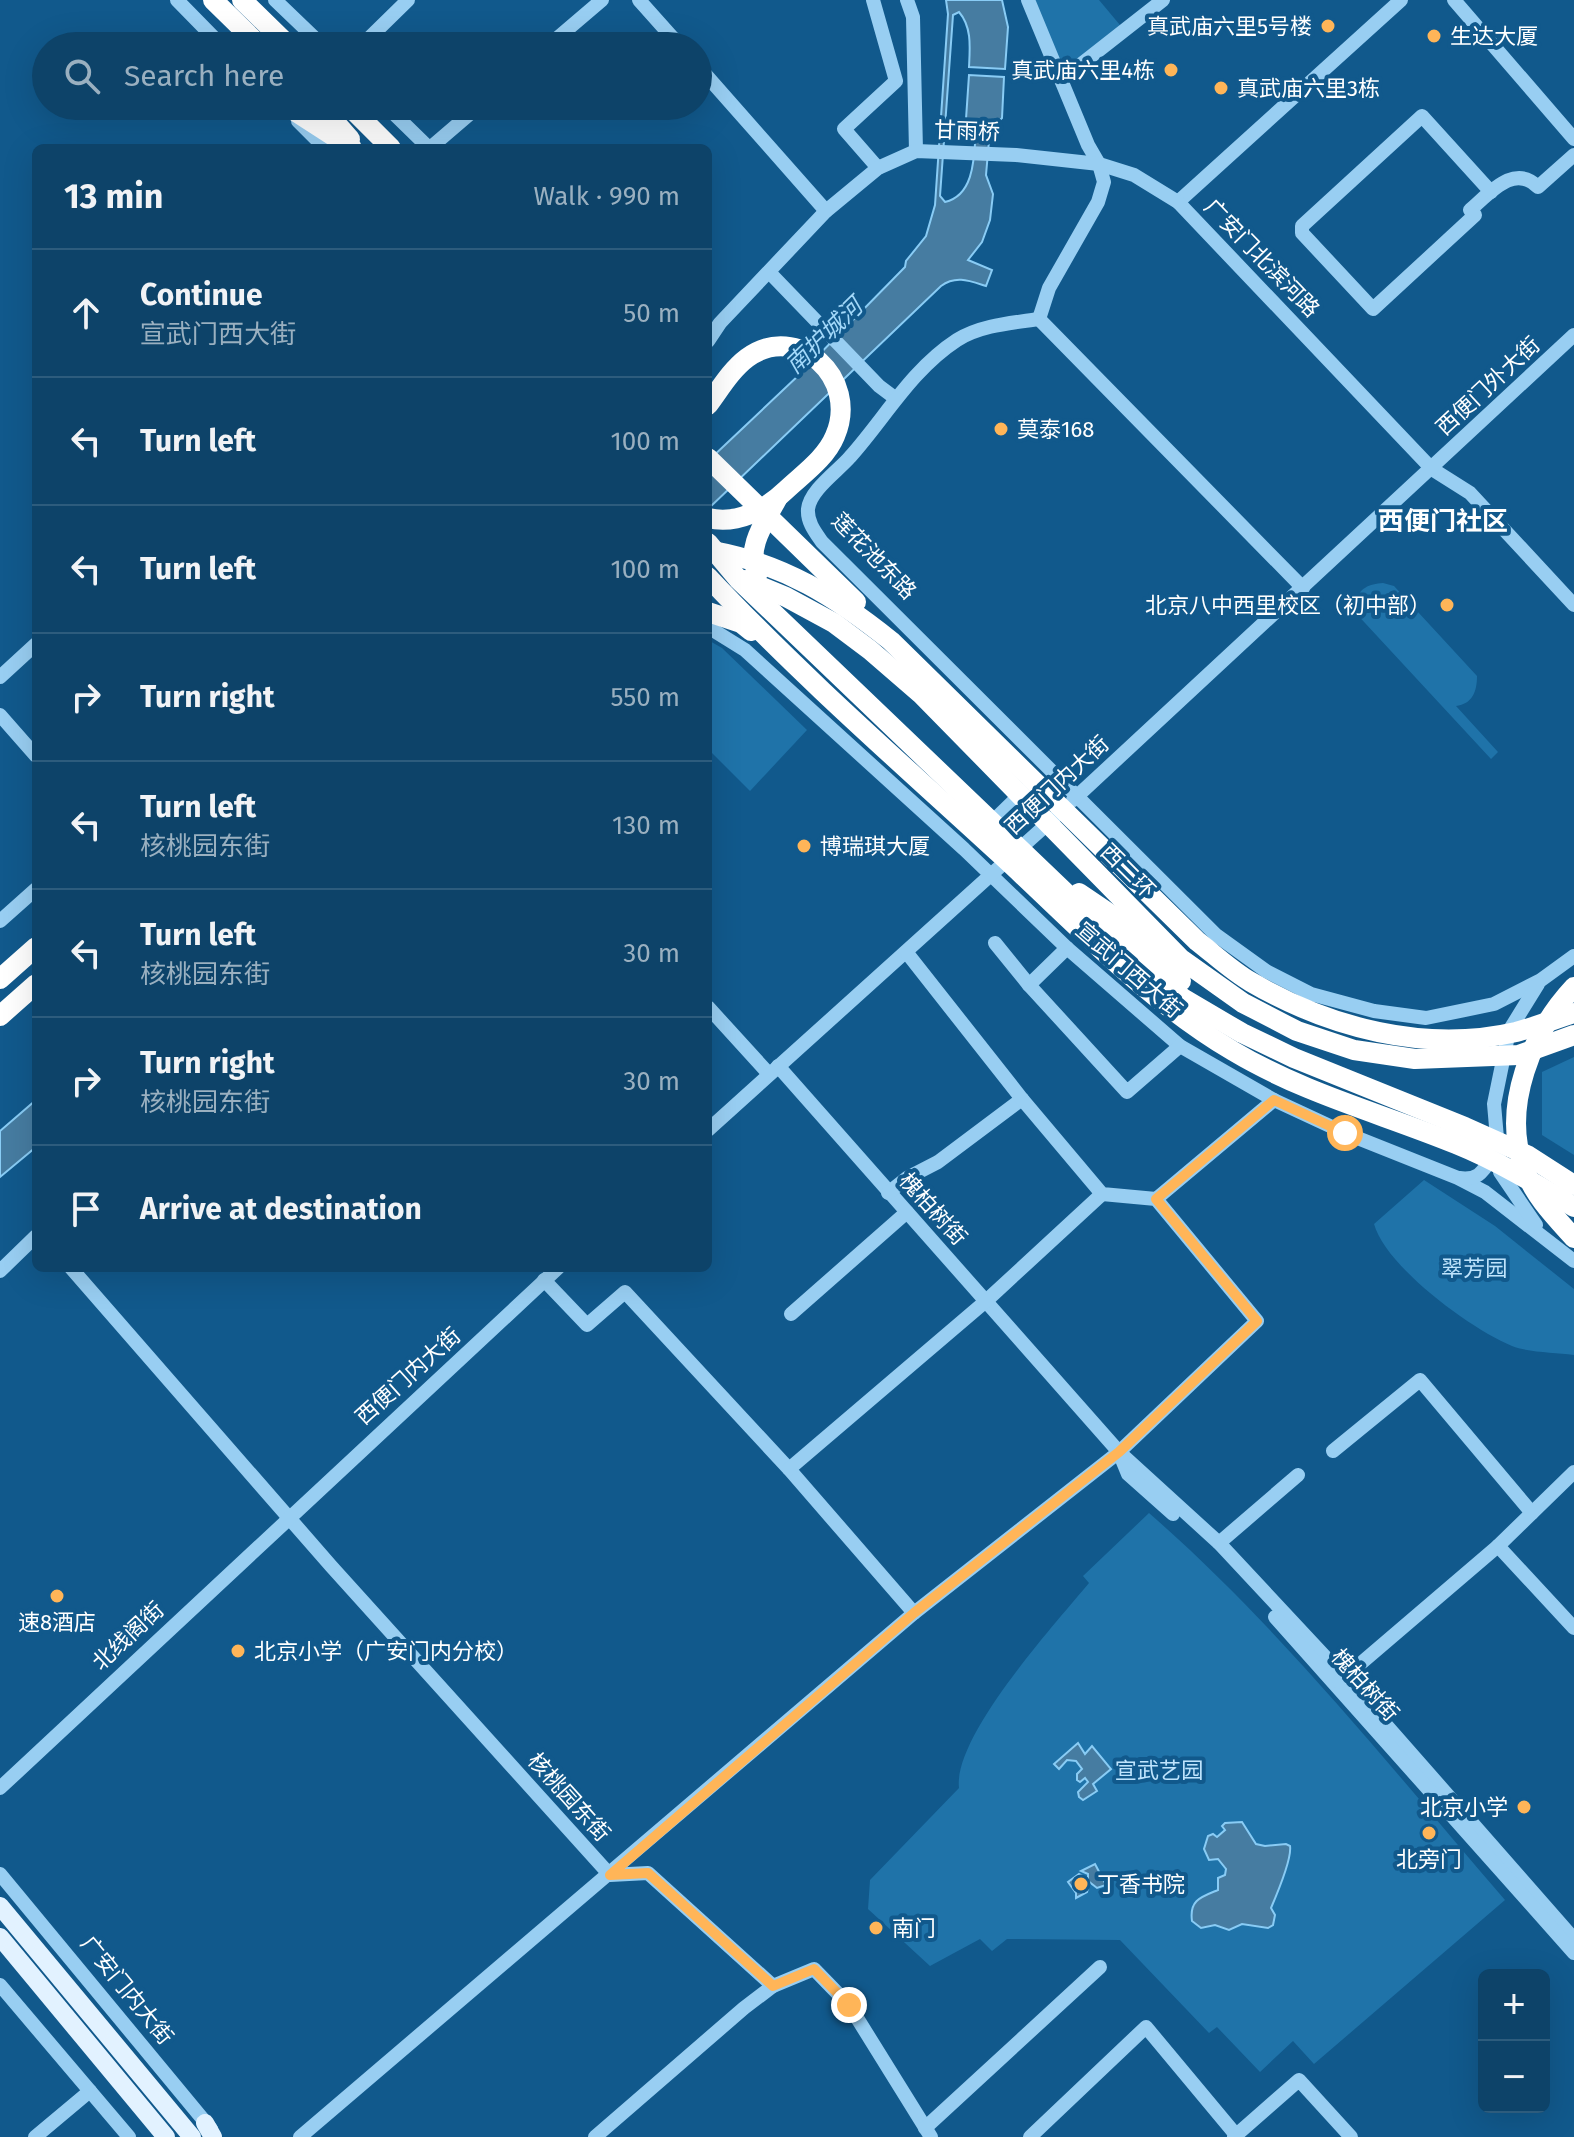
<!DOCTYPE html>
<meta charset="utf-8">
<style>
body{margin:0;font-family:"Fira Sans","Noto Sans SC",sans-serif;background:#164a6f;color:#f1f3f6}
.controls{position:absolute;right:24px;bottom:24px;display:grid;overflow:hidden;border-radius:12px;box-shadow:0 8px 32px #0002}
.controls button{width:72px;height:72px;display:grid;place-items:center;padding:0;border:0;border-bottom:2px solid #2d5c7d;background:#0d4369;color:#f1f3f6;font:40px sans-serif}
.stop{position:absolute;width:24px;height:24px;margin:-18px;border:6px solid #ffb558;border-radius:50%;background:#fff}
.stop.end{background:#ffb558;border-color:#fff;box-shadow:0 2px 8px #0008}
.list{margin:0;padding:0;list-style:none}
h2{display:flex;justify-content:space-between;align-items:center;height:104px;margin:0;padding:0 32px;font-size:34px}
h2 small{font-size:26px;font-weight:400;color:#9ab0c0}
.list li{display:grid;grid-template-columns:52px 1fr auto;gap:24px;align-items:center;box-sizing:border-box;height:128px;padding:0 32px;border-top:2px solid #2d5c7d}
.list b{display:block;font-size:30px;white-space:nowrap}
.list p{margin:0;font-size:26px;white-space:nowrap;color:#9ab0c0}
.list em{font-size:26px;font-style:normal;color:#9ab0c0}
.icon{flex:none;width:44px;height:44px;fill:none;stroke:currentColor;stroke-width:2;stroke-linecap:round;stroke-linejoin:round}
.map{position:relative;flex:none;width:1574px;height:2137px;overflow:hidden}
.search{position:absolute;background:#0d4369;box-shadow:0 8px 32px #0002;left:32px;top:32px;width:680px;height:88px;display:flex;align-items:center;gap:20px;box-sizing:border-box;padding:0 28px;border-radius:44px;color:#9ab0c0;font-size:30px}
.panel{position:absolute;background:#0d4369;box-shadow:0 8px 32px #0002;left:32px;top:144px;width:680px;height:1128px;border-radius:12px}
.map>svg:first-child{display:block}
.green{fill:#1f73a9}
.water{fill:#467ca1;stroke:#89ccf5;stroke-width:2}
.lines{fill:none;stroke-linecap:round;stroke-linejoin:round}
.minor{stroke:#98cef2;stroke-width:14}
.major{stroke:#e2f2ff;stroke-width:18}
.highway{stroke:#fff;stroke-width:20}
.route{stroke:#ffb558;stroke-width:10}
.poi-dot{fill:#ffb558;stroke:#11598c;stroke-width:3}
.labels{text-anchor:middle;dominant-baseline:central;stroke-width:8;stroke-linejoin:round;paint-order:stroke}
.poi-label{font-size:22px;fill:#fff;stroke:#11598c;text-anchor:start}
.street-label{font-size:22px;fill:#fff;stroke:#11598c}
.park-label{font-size:22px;fill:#bfe4fd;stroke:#11598c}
.water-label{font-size:24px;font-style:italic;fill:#a3d8f9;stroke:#11598c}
.quarter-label{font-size:26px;font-weight:bold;fill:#fff;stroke:#11598c}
</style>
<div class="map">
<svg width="1574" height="2137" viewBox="0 0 1574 2137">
<rect width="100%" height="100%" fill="#11598c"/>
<g class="green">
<polygon points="1028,0 1099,0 1125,31 1061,80"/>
<path d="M 1383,583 L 1394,586 L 1477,676 C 1477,692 1472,704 1456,706 L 1498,752 L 1491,759 L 1340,596 L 1345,592 L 1356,602 C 1359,588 1369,584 1383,583 Z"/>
<polygon points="708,640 722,648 807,730 750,791 708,749"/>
<polygon points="1574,1057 1574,1155 1542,1135 1542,1072"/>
<path d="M 1424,1180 L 1495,1226 L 1574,1289 L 1574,1355 C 1555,1352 1530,1353 1512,1346 C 1471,1329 1386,1267 1374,1224 Z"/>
<path d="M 1149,1513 C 1281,1628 1391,1768 1505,1900 L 1314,2064 L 1293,2041 L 1260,2072 L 1217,2027 L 1209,2033 L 1120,1940 L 1007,1939 L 992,1951 L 980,1939 L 930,1966 L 868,1909 L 870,1880 L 959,1788 C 953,1736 1055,1624 1089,1583 L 1083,1576 Z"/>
</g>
<g class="water">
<path d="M 946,0 L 1002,0 L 1008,27 L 1005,69 L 969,67 C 970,47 972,27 959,12 L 953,15 L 940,196 L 945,202 C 976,195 974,153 976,129 L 966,119 L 969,75 L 1004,77 L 1002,118 L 990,129 L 986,175 L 993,194 L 990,220 L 982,242 L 968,260 L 992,270 L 986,286 C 970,281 956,275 941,286 L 708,509 L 708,461 L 800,374 L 905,267 L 906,261 L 926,236 L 935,205 L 948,14 Z"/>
<polygon points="36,1100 36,1147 0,1177 0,1131"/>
<polygon points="1078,1743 1085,1754 1092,1746 1111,1769 1093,1784 1097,1791 1083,1800 1079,1797 1078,1792 1088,1782 1085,1778 1080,1782 1077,1780 1077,1774 1082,1769 1076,1761 1067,1760 1059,1769 1054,1764"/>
<path d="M 1242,1822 L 1256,1844 L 1265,1846 L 1286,1844 L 1290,1846 C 1292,1858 1277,1894 1271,1908 L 1275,1915 L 1273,1925 L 1268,1928 L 1242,1924 L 1229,1930 L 1215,1925 L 1201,1928 L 1192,1921 C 1189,1900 1201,1897 1218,1890 L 1218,1878 L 1225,1875 L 1226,1869 L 1218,1859 L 1209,1860 L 1204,1849 L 1208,1836 L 1213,1834 L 1217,1837 L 1225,1830 L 1222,1826 L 1225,1823 Z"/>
<polygon points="1095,1864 1106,1885 1097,1888 1088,1881 1084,1886 1088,1888 1087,1892 1076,1898 1076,1893 1068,1882 1079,1874 1088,1879 1088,1874 1081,1871"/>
</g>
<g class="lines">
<g class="minor">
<polyline points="177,0 222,46"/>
<polyline points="275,0 323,46"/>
<polyline points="639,0 680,46"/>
<polyline points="873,0 896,81 844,129 878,168"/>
<polyline points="907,0 913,17 916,151"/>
<polyline points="1028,0 1088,145 1099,164 1104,182 1098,202 1049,288 1039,319"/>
<polyline points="1454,0 1574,139"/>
<polyline points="361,46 408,0"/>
<polyline points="548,46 602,0"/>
<polyline points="698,66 826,211"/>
<polyline points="1061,80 1163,0"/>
<polyline points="386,106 429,148"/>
<polyline points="298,121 325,148"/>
<polyline points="430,148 479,106"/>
<polyline points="1178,202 1401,0"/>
<path d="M 1470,210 C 1490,193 1514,163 1538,187 L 1574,155"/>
<polyline points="1475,215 1373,309 1302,233 1302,226 1422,116 1491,192"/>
<polyline points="769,272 879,386 895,398"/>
<path d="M 1039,319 C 1012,323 981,325 957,340 C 911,370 885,418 850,457 C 838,471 810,490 808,509 C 807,522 815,532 822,542 L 1216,935 L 1266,971 L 1311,994 L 1374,1011 L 1426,1018 L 1494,1004 L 1541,980 L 1574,956"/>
<polyline points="1039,319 1303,588"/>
<polyline points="708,341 720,323 826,211 878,168 916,151 1016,155 1099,164 1134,175 1178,202 1432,469 1470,493 1574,605"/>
<polyline points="708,627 745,650 964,849 1067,948 1180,1046 1274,1100 1345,1133 1458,1178 1485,1192 1574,1261"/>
<polyline points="0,677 36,644"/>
<polyline points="0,715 36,756"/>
<polyline points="1073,800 1574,335"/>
<polyline points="987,827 1024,791"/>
<polyline points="0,921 36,889"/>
<polyline points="995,943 1029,985 1127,1092 1180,1046"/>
<polyline points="1029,985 1067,948"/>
<polyline points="708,1007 769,1074"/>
<polyline points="778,1066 1119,1452 1219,1543 1344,1677 1574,1939"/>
<polyline points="708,1130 1055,817"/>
<path d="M 1459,1178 C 1479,1181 1483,1171 1494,1155"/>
<polyline points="888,1193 907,1178 938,1162 1022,1099"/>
<polyline points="1156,1199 1274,1100"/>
<polyline points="1536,1225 1500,1172 1494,1104 1509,1031 1538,984"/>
<polyline points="71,1268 331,1566 610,1875 648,1873 773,1986 814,1969 849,2005 931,2137"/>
<polyline points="0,1271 36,1236"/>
<polyline points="544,1280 587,1325 625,1292 789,1469 914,1613"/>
<polyline points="791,1314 907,1212"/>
<polyline points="1333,1451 1420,1380 1532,1513"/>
<polyline points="1121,1457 1128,1474 1173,1514"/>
<polyline points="789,1469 986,1301 1102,1194"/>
<polyline points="1219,1543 1298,1475"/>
<polyline points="1498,1546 1574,1628"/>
<polyline points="1275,1617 1574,1953"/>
<polyline points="1339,1682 1498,1546 1574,1472"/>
<polyline points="0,1788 558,1268"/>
<polyline points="0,1874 211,2129"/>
<polyline points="0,1985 129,2137"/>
<polyline points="925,2128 1100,1967"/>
<polyline points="35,2137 90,2091"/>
<polyline points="300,2137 914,1613 1119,1452 1257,1321 1156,1199 1102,1194 1022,1099 907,953"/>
<polyline points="595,2137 744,2008 773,1986"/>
<polyline points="1030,2137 1146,2027 1236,2135"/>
<polyline points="1234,2137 1299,2080 1351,2137"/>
</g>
<g class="major">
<polyline points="0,1906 192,2137"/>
<polyline points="0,1937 166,2137"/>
<polyline points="205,2123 213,2137"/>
</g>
<g class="highway">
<polyline points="213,0 260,46"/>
<polyline points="242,0 289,46"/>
<polyline points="319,43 321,46"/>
<polyline points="287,106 352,148"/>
<polyline points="321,106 350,139"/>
<polyline points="349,106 391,148"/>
<path d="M 708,405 C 720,389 731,370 747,358 C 797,321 860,378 835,436 C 826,458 803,474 786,490 C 765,510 737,525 708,518"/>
<polyline points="708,458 856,602"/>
<polyline points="708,543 739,580 1139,963 1184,999 1242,1033 1294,1058 1465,1127 1527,1155 1574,1185"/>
<path d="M 713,551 C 784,564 836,597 891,641 L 1197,941 C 1215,955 1232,971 1251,982 C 1330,1028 1425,1053 1516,1032 C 1535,1027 1555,1019 1574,1013"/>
<path d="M 758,573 C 744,550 766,520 777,499"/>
<path d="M 708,577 C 800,675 903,765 1002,856 C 1077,925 1145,999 1233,1051 C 1305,1094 1380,1113 1456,1144 C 1498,1161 1536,1184 1574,1207"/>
<polyline points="745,580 786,597 834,623 870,650 922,695 1181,959 1243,1003 1297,1031 1354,1050 1415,1059 1519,1055 1574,1035"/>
<polyline points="708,612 741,623 751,631"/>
<polyline points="1079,893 1116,918 1181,981"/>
<polyline points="0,979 36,947"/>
<path d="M 1574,987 C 1532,1032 1501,1107 1524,1168 C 1534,1196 1555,1217 1574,1238"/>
<polyline points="0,1016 36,984"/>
</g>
</g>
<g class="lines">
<polyline class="route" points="849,2005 814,1969 773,1986 648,1873 610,1875 914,1613 1119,1452 1257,1321 1156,1199 1274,1100 1345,1133"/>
</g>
<g class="poi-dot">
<circle cx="1328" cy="26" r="8"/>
<circle cx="1434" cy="36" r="8"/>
<circle cx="1171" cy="70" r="8"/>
<circle cx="1221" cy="88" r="8"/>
<circle cx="1001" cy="429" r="8"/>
<circle cx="1447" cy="605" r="8"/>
<circle cx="804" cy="846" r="8"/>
<circle cx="57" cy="1596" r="8"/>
<circle cx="238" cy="1651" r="8"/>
<circle cx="1524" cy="1807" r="8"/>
<circle cx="1429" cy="1833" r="8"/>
<circle cx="1081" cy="1884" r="8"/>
<circle cx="876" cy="1928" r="8"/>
</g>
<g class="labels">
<g class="poi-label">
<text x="1312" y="26" text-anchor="end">真武庙六里5号楼</text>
<text x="1450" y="36">生达大厦</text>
<text x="1155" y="70" text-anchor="end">真武庙六里4栋</text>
<text x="1237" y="88">真武庙六里3栋</text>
<text x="1017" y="429">莫泰168</text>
<text x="1431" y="605" text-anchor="end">北京八中西里校区（初中部）</text>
<text x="820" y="846">博瑞琪大厦</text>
<text x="57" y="1622" text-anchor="middle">速8酒店</text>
<text x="254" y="1651">北京小学（广安门内分校）</text>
<text x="1508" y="1807" text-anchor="end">北京小学</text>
<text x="1429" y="1859" text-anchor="middle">北旁门</text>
<text x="1097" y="1884">丁香书院</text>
<text x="892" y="1928">南门</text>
</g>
<g class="street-label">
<text transform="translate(967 131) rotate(2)">甘雨桥</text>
<text transform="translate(1262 258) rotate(46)">广安门北滨河路</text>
<text transform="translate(1488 386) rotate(-43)">西便门外大街</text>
<text transform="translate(874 556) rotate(46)">莲花池东路</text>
<text transform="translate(1057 785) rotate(-43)">西便门内大街</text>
<text transform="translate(1128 871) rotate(45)">西二环</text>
<text transform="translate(1129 970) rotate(41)">宣武门西大街</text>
<text transform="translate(933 1209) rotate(48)">槐柏树街</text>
<text transform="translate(408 1376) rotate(-42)">西便门内大街</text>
<text transform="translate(128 1636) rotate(-43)">北线阁街</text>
<text transform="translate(1365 1685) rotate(48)">槐柏树街</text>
<text transform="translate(569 1797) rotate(48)">核桃园东街</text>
<text transform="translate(127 1990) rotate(51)">广安门内大街</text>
</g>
<g class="park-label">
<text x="1474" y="1268">翠芳园</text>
<text x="1159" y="1770">宣武艺园</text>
</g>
<g class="water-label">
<text transform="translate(824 336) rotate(-44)">南护城河</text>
</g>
<g class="quarter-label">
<text x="1443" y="521">西便门社区</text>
</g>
</g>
</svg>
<div class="controls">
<button>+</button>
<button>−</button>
</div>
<div class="stop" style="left:1345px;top:1133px"></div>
<div class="stop end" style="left:849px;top:2005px"></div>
<div class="search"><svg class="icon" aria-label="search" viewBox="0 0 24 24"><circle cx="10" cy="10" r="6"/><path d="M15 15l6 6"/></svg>Search here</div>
<section class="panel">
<h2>13 min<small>Walk · 990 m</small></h2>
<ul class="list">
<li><svg class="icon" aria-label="ahead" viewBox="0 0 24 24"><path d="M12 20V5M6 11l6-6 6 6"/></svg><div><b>Continue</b><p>宣武门西大街</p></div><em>50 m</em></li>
<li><svg class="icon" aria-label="left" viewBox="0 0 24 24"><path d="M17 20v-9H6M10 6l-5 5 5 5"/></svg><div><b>Turn left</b></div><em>100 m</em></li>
<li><svg class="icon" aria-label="left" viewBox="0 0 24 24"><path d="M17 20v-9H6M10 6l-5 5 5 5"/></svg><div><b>Turn left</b></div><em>100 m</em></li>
<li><svg class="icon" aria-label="right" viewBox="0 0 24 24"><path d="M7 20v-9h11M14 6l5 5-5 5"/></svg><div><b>Turn right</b></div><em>550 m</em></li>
<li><svg class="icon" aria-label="left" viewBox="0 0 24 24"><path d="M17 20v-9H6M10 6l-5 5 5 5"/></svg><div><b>Turn left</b><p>核桃园东街</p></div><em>130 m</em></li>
<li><svg class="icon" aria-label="left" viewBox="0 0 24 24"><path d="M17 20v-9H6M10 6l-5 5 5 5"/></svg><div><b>Turn left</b><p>核桃园东街</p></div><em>30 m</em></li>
<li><svg class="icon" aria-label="right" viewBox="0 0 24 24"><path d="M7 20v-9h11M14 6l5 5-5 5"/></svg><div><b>Turn right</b><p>核桃园东街</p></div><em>30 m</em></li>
<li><svg class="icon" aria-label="arrive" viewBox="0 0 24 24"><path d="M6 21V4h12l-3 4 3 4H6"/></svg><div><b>Arrive at destination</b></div></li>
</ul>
</section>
</div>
